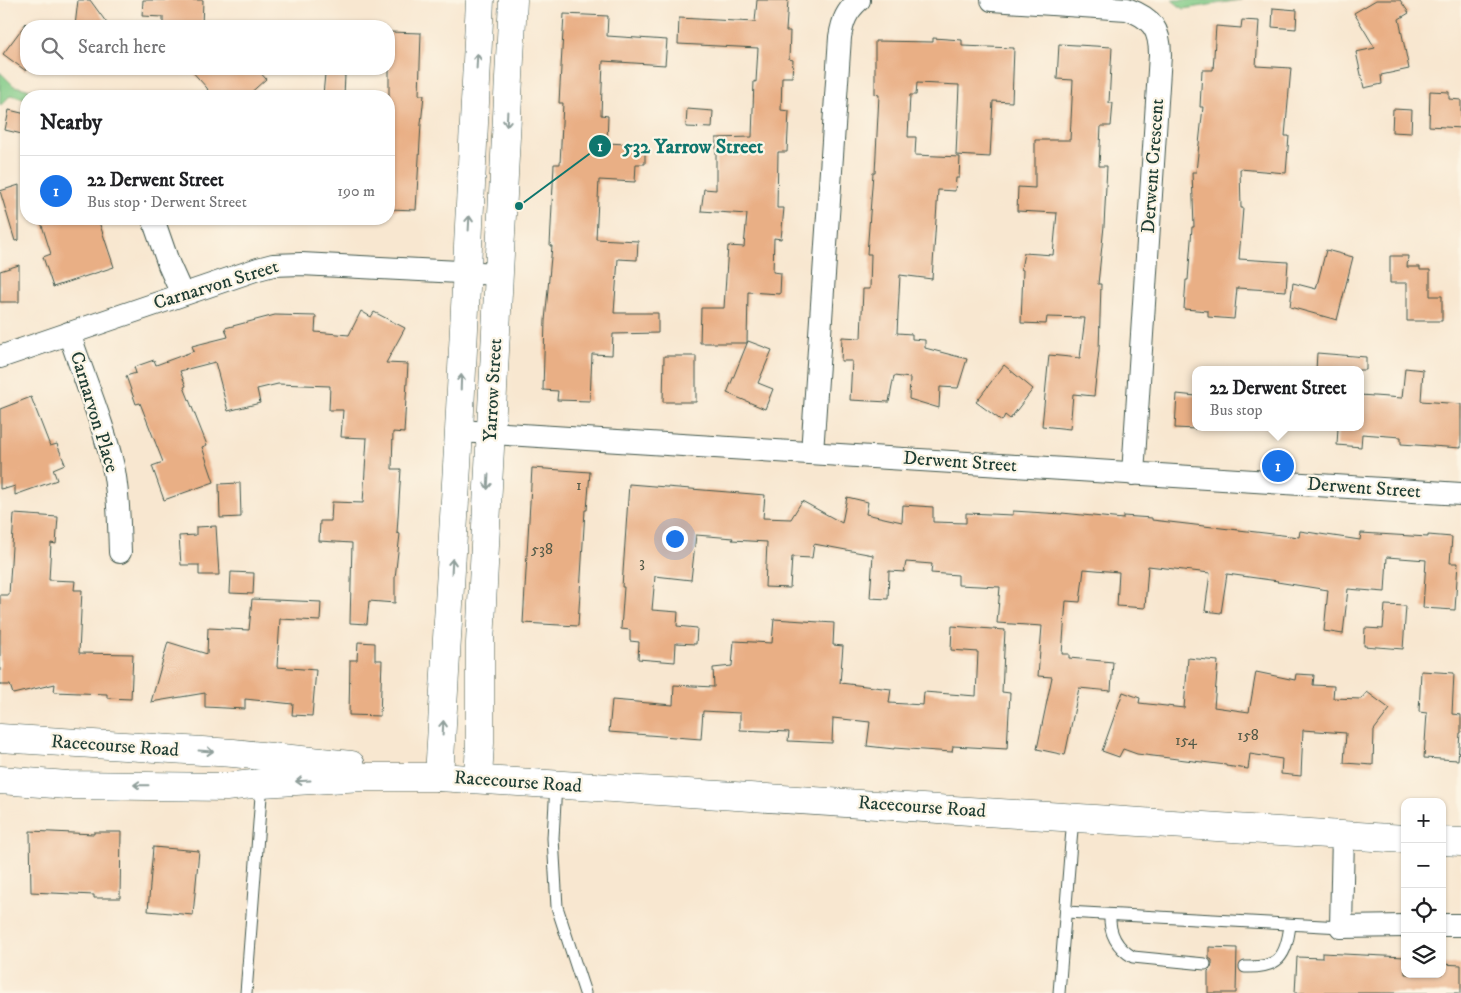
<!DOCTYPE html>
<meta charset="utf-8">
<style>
body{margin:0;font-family:"IM FELL DW Pica",serif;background:#f6f6f6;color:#202124}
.controls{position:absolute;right:15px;bottom:15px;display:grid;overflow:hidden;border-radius:10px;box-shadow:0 1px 4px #0004}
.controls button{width:45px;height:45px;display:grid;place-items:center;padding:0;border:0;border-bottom:1px solid #e0e0e0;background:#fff;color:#202124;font:25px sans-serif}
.you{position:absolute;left:674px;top:538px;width:18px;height:18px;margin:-12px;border:4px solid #fff;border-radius:50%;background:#1a73e8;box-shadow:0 0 0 8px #1a73e833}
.badge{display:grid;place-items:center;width:32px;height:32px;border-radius:50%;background:#1a73e8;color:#fff;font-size:16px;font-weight:700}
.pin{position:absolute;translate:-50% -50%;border:2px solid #fff;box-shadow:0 1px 5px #0006}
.popup{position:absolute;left:1192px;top:366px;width:172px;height:65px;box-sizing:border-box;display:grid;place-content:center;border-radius:10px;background:#fff;filter:drop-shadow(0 1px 4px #0005);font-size:16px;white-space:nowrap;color:#757577}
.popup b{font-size:19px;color:#202124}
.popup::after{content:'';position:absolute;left:50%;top:100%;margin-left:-10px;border:10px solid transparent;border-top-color:#fff}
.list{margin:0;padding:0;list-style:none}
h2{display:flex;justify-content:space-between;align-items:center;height:65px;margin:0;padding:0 20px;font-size:21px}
h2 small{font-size:16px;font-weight:400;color:#757577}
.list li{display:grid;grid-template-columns:32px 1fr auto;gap:15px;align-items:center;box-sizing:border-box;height:70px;padding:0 20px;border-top:1px solid #e0e0e0}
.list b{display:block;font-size:19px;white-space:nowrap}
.list p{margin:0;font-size:16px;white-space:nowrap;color:#757577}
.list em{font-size:16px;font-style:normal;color:#757577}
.icon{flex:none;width:28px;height:28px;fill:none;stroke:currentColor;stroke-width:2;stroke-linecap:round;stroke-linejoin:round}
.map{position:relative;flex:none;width:1461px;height:993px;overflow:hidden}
.search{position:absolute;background:#fff;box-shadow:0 1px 4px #0004;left:20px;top:20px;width:375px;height:55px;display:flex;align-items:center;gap:12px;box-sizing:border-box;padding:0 18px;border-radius:20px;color:#757577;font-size:19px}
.panel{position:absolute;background:#fff;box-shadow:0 1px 4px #0004;left:20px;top:90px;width:375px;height:135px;border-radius:20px}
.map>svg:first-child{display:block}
.green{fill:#81ca87;stroke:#50845e}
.building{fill:#e9af85}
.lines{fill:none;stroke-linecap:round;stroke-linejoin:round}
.service-casing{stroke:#40564b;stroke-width:13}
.minor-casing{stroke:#40564b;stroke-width:24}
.tertiary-casing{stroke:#40564b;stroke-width:29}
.service{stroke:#fff;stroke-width:11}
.minor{stroke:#fff;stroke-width:22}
.tertiary{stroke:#fff;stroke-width:28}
.oneway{stroke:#8f9e9a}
.labels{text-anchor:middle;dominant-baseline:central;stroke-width:4.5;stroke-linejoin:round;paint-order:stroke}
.number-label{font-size:16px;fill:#525a48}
.street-label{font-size:19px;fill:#1f3d34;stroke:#fcf5e5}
.leader{fill:none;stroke:#0f766e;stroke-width:2}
.callout-dot{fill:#0f766e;stroke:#fcf5e5;stroke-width:2}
.mark-label{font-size:15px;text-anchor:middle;font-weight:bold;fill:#fff}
.callout-label{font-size:20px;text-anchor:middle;font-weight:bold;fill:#0f766e;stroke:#fcf5e5;stroke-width:4.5;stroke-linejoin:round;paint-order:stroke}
</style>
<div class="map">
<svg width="1461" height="993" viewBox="0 0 1461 993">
<rect width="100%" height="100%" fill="#fcf5e5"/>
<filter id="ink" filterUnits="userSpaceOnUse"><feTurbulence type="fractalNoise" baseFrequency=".02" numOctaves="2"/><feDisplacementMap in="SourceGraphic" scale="10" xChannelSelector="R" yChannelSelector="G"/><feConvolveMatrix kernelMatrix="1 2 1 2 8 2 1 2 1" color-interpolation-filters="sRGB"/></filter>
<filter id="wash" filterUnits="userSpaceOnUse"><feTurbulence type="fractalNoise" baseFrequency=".0096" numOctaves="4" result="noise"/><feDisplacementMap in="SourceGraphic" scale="20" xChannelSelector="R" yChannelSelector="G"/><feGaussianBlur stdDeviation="1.12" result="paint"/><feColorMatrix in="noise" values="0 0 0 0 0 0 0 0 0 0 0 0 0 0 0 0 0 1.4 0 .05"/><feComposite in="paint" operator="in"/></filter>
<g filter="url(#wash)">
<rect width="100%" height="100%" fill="#f8e7d0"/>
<g class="green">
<polygon points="1172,0 1241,0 1183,9"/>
<polygon points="0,72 14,86 59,96 26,96 26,99 11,95 0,106"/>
</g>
<g id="blocks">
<g class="building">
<polygon points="78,0 90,0 109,26 75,26"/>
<polygon points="143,0 203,0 202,26 163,26 163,17 142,16"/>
<polygon points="757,0 788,0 786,31 790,31 789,59 793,60 792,77 782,77 781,110 789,111 787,152 778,152 777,208 784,208 781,239 774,238 773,272 781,273 780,294 748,292 747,343 700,343 701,308 724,308 728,246 744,247 747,214 701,211 704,189 716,190 716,138 752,137 754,81 756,82 758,48 678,44 679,18 755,22"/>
<polygon points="1376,0 1400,0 1409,13 1399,19 1409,69 1381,75 1382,84 1364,88 1356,52 1375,48 1354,13"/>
<polygon points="1273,8 1297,10 1296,29 1272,27"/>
<polygon points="564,14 608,16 607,36 667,40 665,65 603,61 601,115 608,116 607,143 645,145 645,164 636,164 635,182 599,180 596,239 638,241 637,260 618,259 614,313 658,313 658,333 613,334 612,355 592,354 590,401 557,400 558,391 543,390 545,321 552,246 550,246 554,164 560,164 563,103 559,103"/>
<polygon points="1242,20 1259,21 1256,66 1291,68 1285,136 1289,136 1286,173 1240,169 1241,208 1243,208 1239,259 1288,262 1286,291 1237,288 1234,319 1208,317 1208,311 1184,309 1186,280 1188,280 1192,227 1194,227 1192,172 1196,172 1203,107 1200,107 1202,70 1213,70 1216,26 1241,28"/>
<polygon points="26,23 26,71 3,54"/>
<polygon points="389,32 421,33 419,95 424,95 421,124 416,210 389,209"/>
<polygon points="933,38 962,40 962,46 1014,48 1012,102 993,101 990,157 956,155 959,85 917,83 916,95 910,95 908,137 916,137 915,155 960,157 959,178 956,178 955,191 938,190 932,279 900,275 897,333 912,334 912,339 925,340 925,348 967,359 958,388 940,387 939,408 909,399 910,378 894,376 889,402 850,400 852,361 841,361 842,337 861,338 863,289 870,289 871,254 867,254 873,173 875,173 879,95 875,94 875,41 933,42"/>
<polygon points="1059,44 1112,47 1109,103 1113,103 1111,126 1101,126 1099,166 1107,166 1104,226 1098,284 1101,284 1099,350 1094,396 1073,394 1070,429 1042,426 1049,355 1080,358 1085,318 1047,317 1046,324 1021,323 1023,270 1021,269 1024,253 1053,255 1057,213 1017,211 1018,187 1035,188 1035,140 1070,140 1073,80 1057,79"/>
<polygon points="190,69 257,69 266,79 247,96 210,96 207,88"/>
<polygon points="325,74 345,75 344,96 323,95"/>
<polygon points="1430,91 1449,92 1449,99 1461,100 1461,128 1429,126"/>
<polygon points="687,109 713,111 712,128 686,127"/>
<polygon points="1393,109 1412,110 1411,133 1392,132"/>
<polygon points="9,110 26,114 26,135 5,130"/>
<polygon points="19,185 19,240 15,241 0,191"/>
<polygon points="40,219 98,219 114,267 53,287 43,257 51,254"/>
<polygon points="1326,250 1353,257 1337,320 1290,307 1293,283 1316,289"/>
<polygon points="1390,256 1408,256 1407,267 1420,267 1420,270 1430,270 1430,296 1442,296 1442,321 1407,321 1407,283 1390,283"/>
<polygon points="19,265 19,302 0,302 0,271"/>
<polygon points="361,311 371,317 374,312 405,328 386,363 408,364 404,433 393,432 392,469 401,469 397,533 400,534 395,578 395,603 369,601 367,624 350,623 352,543 319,541 320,521 331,521 332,502 363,503 367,438 341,437 343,410 329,410 330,386 278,384 257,389 260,403 228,411 215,362 180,371 186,386 184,387 207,445 202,447 214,482 164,500 152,466 163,462 140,403 136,404 126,376 136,373 134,367 154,360 156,365 194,351 192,346 228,337 225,328 275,315 316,316 315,332 349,335"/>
<polygon points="748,341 772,350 758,383 773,389 765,409 727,393"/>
<polygon points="1317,353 1366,357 1366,370 1316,370"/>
<polygon points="664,356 696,356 696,402 663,402"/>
<polygon points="1004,365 1033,389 1010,419 1005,415 1002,421 976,402"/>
<polygon points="1405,368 1423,370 1421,401 1461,404 1461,448 1401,444 1401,437 1362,434 1361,447 1337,445 1338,427 1360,427 1360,395 1402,398"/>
<polygon points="1177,394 1196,396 1196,429 1175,428"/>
<polygon points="31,397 50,446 57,444 65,464 53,469 57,480 15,495 15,486 5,489 5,488 0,489 0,409"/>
<polygon points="532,468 590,472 587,510 585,510 578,626 523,623"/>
<polygon points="240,483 241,517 220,518 219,484"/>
<polygon points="629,484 765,495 763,518 791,519 802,501 842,523 847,497 868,502 866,514 902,522 903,505 933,507 933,522 966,523 966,513 1013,515 1013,511 1062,514 1062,513 1123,519 1123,516 1152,518 1152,520 1299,537 1300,531 1360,540 1361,533 1428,537 1428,535 1452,537 1450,563 1458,563 1455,610 1423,608 1426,560 1387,557 1385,592 1348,589 1343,634 1324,631 1328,590 1277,582 1278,581 1227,574 1221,613 1205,611 1210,573 1148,566 1145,608 1117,606 1119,572 1084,569 1080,602 1066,601 1062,654 1069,654 1069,658 1113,662 1111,691 1079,688 1065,755 1037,749 1052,677 1038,676 1042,626 997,623 1000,587 958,585 958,575 931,573 932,564 906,562 904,572 889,571 888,599 870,598 873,555 814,544 812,558 792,557 790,588 765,587 767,542 732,540 733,538 696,535 691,580 655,576 652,610 678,612 677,626 697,628 696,644 676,643 675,662 638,659 639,642 630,641 630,630 621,629 624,587 622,587"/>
<polygon points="14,514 58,517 56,544 51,543 49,580 75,581 74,590 82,590 79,653 133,654 131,699 107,698 107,694 54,692 55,684 13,694 10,685 0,685 0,595 9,595"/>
<polygon points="216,526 219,575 199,575 199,565 181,565 179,536 196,535 196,527"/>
<polygon points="231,572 254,573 253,594 230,593"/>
<polygon points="252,599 321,602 320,621 280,619 277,667 316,670 312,716 292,715 293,704 245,699 245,709 205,707 205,693 151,702 168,642 207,654 208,628 249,630"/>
<polygon points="1385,605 1406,606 1403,649 1364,646 1365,628 1383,629"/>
<polygon points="774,619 834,623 833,645 843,646 840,683 891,689 889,703 923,705 924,692 976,696 978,652 951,650 952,626 1005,630 1002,692 1010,693 1007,749 953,746 952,752 894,748 894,749 867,746 870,722 833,718 832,743 788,741 789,732 740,730 740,713 703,711 701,739 609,732 612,700 673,705 674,685 714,687 713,668 732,666 734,641 772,643"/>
<polygon points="358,642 375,643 375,660 382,660 380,716 349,715 350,660 357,660"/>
<polygon points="1188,658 1218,661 1214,707 1249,712 1256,672 1295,680 1296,674 1314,675 1313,685 1334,686 1333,698 1361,699 1367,692 1390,709 1374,730 1373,765 1344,763 1346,733 1303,730 1301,776 1281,774 1282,759 1250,754 1248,769 1226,766 1226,765 1137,754 1123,749 1119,757 1102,751 1123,692 1140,698 1139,703 1184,708"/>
<polygon points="1421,671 1454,673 1452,714 1461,715 1461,733 1460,733 1458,760 1424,758 1427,713 1419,712"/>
<polygon points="30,831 94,834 94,832 121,832 120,898 94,898 94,895 31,892"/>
<polygon points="153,847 199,851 193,915 148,911"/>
<polygon points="1209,947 1237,948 1236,993 1208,993 1208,971 1211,968 1212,964 1212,960 1209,958"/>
<polygon points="1322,953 1405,957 1405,974 1442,974 1442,964 1461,965 1461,993 1295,993 1297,957 1322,958"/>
</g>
</g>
</g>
<g filter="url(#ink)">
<use href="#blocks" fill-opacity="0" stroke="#40564b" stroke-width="1"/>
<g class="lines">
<defs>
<g id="service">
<polyline points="556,784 553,838 557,907 585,993"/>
<polyline points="1066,912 1341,927"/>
<path d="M 1110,915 C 1109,933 1117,948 1133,957 L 1205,964"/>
<path d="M 1245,967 C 1279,968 1286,957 1290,925"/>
<polyline points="246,993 262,783"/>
<polyline points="1059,993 1073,817"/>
</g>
<g id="minor">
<path d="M 992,0 L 1127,9 C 1152,18 1160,29 1160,55 L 1133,474"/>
<polyline points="153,219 169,265 182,294"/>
<path d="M 69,333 C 84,379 104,424 114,471 C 119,498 119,525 120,552"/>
<polyline points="0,357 258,269 273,265 301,264 499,274"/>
<polyline points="459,431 1461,494"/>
<path d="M 812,453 L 840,37 C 843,20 846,12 859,0"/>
<polyline points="1343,835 1341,927 1405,926"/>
<polyline points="1442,925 1461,925"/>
</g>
<g id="tertiary">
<polyline points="0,738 233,753 351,765"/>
<polyline points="439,777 459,431 480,0"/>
<polyline points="478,779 480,743 480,643 513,0"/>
<polyline points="0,780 68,785 226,787 262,783 363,777 439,777 1405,839"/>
<polyline points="1442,841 1461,842"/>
</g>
</defs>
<use href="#service" class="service-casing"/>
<use href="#minor" class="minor-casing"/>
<use href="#tertiary" class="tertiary-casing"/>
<use href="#service" class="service"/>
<use href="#minor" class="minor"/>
<use href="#tertiary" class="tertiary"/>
</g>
<defs><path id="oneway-shaft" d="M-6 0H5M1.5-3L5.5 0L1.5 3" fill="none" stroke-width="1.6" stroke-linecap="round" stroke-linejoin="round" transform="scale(1.25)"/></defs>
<g class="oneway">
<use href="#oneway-shaft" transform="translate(477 61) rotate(-87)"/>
<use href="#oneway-shaft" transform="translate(507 119) rotate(93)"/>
<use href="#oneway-shaft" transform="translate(469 223) rotate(-87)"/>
<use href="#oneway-shaft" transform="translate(461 382) rotate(-88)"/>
<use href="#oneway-shaft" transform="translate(488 482) rotate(93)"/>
<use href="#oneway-shaft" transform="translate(452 566) rotate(-87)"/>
<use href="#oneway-shaft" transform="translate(443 728) rotate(-87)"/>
<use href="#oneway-shaft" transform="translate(206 751) rotate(4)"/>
<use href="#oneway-shaft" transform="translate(303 781) rotate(177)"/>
<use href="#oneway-shaft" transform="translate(141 785) rotate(-179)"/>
</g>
</g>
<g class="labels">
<g class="number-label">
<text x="579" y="485">1</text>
<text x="542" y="549">538</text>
<text x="642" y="562">3</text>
<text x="1248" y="735">158</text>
<text x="1186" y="740">154</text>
</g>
<g class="street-label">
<text transform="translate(1153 166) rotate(-86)">Derwent Crescent</text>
<text transform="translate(216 285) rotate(-17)">Carnarvon Street</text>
<text transform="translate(493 390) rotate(-87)">Yarrow Street</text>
<text transform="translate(94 412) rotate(73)">Carnarvon Place</text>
<text transform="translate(960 462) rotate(4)">Derwent Street</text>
<text transform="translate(1364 488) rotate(4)">Derwent Street</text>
<text transform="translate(115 746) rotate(4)">Racecourse Road</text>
<text transform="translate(518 782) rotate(4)">Racecourse Road</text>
<text transform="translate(922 807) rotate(4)">Racecourse Road</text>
</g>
</g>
<path class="leader" d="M519 206L600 146"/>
<g class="callout-dot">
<circle cx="519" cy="206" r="5"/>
<circle cx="600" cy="146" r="12"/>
</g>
<g class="mark-label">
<text x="600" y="151">1</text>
</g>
<g class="callout-label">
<text x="693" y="153">532 Yarrow Street</text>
</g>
</svg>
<div class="controls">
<button>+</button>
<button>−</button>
<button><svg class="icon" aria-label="locate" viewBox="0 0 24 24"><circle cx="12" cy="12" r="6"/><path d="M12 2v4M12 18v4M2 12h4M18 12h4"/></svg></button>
<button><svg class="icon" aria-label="layers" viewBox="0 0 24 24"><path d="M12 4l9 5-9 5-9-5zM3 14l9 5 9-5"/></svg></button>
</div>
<div class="you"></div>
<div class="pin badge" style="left:1278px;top:466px">1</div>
<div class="popup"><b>22 Derwent Street</b>Bus stop</div>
<div class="search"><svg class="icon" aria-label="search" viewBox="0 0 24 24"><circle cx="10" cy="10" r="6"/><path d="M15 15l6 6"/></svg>Search here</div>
<section class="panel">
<h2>Nearby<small></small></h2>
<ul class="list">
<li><span class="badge">1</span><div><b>22 Derwent Street</b><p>Bus stop · Derwent Street</p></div><em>190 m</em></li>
</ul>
</section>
</div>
